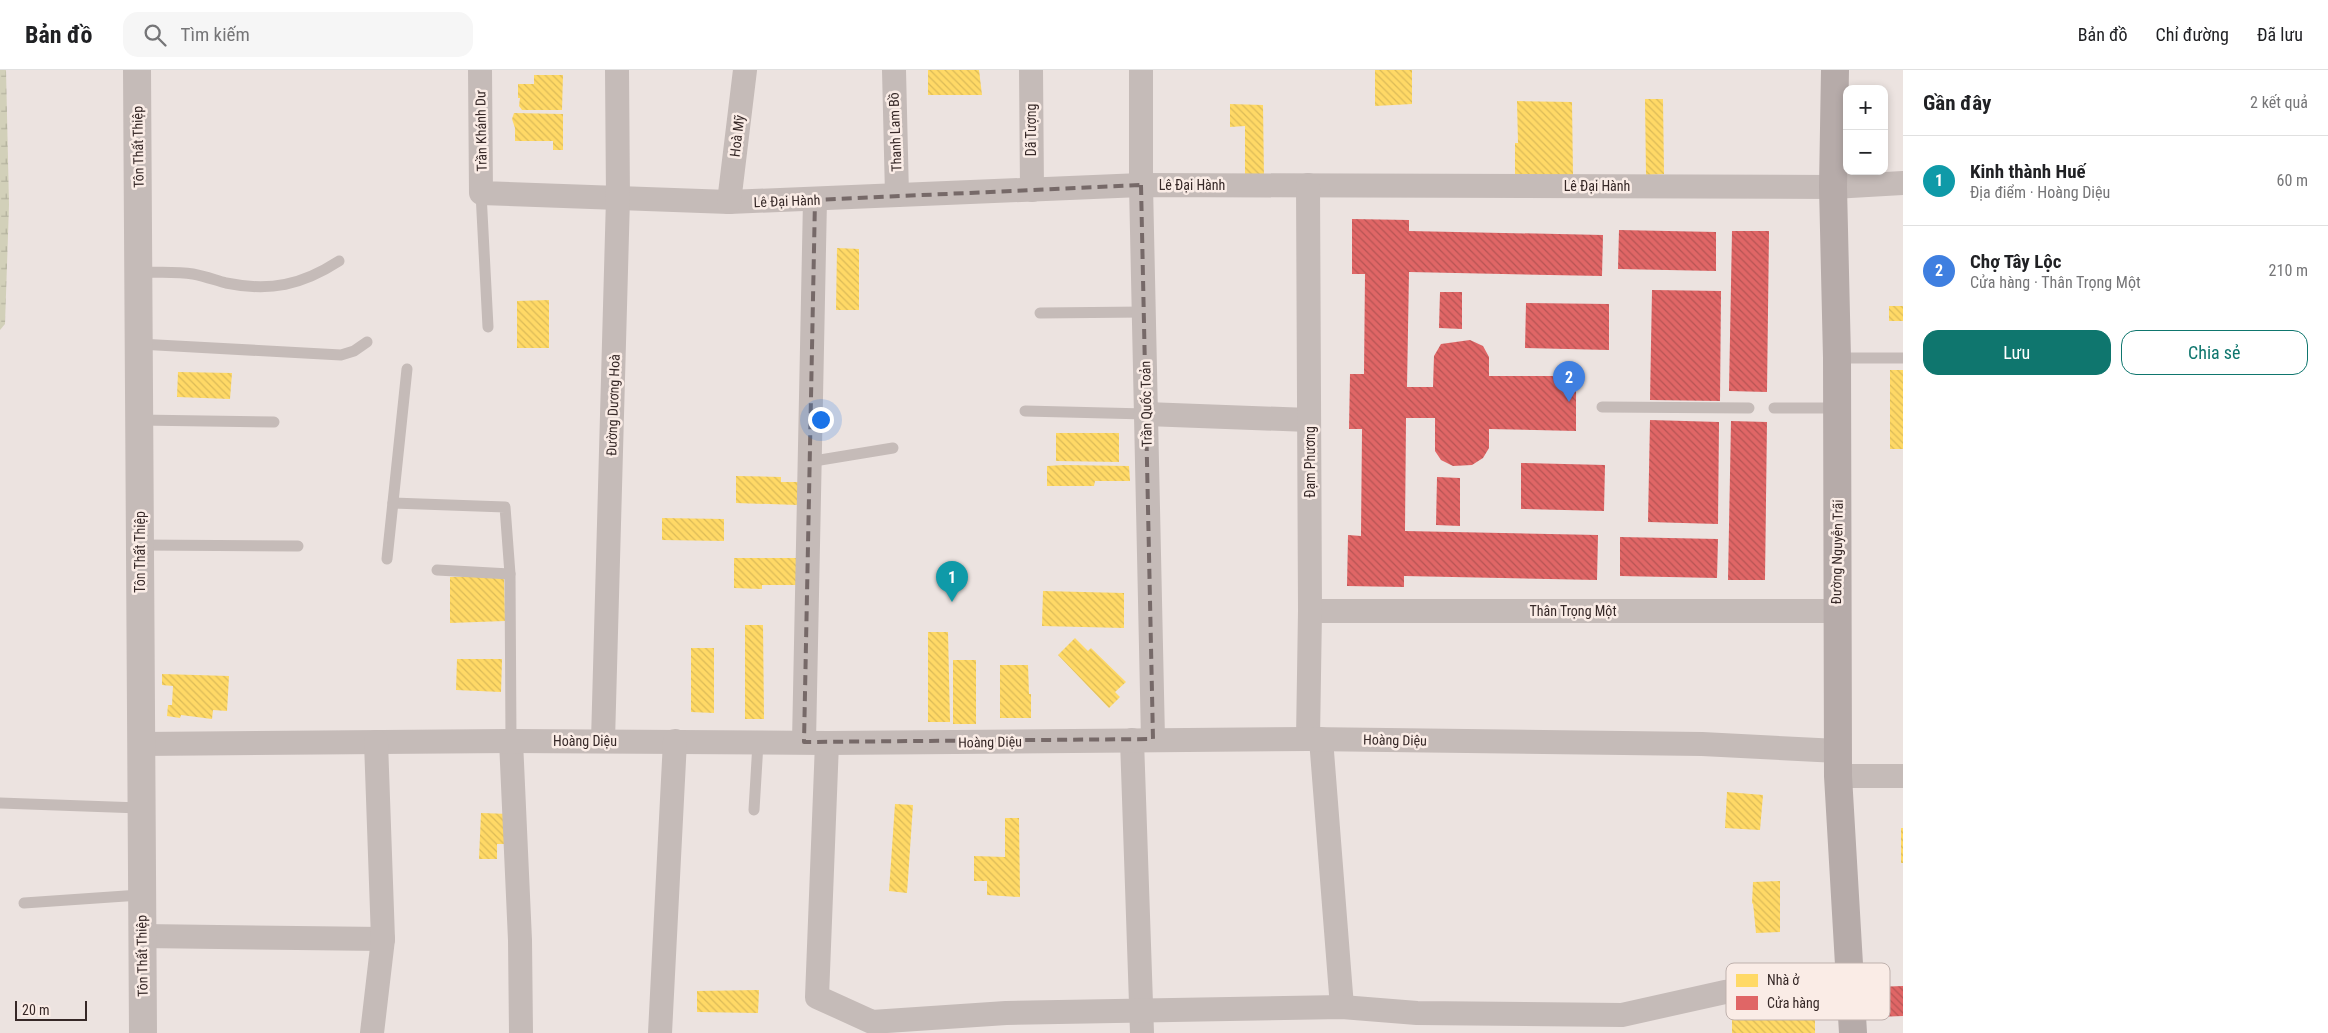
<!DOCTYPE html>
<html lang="vi">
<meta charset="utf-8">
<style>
body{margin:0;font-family:"Roboto Condensed",sans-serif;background:#f6f6f6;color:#202124}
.controls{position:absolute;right:15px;top:15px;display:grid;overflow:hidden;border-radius:10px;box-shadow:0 2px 8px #0003}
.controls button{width:45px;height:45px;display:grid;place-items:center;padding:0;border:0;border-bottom:1px solid #e0e0e0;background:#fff;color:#202124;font:25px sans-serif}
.scale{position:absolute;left:15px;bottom:12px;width:72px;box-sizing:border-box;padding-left:5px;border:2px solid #362827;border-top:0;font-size:14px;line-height:18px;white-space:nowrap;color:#362827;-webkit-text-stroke:4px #faece6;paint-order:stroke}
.you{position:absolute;left:820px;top:349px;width:18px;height:18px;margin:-12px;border:4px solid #fff;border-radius:50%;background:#1a73e8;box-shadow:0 0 0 8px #1a73e833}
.badge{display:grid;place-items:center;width:32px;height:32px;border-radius:50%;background:#0f766e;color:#fff;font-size:16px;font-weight:700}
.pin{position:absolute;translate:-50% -41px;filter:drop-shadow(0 1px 2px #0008)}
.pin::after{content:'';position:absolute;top:26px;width:18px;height:15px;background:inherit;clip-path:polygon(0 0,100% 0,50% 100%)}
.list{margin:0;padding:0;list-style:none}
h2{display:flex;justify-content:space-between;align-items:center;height:65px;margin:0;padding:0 20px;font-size:21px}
h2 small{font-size:16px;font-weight:400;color:#757577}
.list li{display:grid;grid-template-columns:32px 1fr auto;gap:15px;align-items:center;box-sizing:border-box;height:90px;padding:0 20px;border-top:1px solid #e0e0e0}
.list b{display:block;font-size:19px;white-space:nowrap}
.list p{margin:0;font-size:16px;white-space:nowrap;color:#757577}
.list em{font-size:16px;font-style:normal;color:#757577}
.actions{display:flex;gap:10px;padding:15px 20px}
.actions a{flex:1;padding:11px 0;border:1px solid #0f766e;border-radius:15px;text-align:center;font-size:18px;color:#0f766e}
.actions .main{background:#0f766e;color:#fff}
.icon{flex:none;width:28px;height:28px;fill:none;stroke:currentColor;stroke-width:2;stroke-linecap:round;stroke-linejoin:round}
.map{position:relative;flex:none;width:1903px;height:963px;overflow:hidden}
header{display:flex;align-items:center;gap:30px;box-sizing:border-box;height:70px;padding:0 25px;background:#fff;border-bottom:1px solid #e0e0e0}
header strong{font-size:24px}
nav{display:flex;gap:28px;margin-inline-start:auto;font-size:18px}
.search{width:350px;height:45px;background:#f6f6f6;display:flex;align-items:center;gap:12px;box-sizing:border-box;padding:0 18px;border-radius:15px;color:#757577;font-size:19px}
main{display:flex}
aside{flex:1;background:#fff}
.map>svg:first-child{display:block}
.wetland{fill:url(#wetland-marsh)}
.homes{fill:url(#homes-back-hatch)}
.shops{fill:url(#shops-back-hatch)}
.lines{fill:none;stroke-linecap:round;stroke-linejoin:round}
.service{stroke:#c5bbb8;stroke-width:11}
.minor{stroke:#c5bbb8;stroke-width:24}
.tertiary{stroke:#c5bbb8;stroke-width:28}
.secondary{stroke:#b6aba9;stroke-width:28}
.marked{fill:none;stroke:#766968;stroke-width:4;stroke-dasharray:10 6;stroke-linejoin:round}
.labels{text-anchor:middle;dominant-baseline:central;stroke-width:5;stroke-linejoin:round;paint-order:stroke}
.street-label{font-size:14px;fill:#362827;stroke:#faece6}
.key{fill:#faece6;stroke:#bfb1ad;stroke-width:1}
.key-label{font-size:14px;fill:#362827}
</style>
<header>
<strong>Bản đồ</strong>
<div class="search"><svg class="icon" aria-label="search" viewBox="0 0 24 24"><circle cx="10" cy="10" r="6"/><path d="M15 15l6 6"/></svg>Tìm kiếm</div>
<nav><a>Bản đồ</a><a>Chỉ đường</a><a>Đã lưu</a></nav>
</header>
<main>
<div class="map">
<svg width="1903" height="963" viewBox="0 0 1903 963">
<defs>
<pattern id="wetland-marsh" width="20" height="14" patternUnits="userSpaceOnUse" patternTransform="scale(1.25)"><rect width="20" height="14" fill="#d2d0b9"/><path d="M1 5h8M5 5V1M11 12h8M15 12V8" fill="none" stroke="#b5b39f"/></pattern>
<pattern id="homes-back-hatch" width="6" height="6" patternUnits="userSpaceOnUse" patternTransform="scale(1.25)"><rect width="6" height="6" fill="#ffd966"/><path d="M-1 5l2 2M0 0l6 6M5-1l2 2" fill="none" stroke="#dbba58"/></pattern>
<pattern id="shops-back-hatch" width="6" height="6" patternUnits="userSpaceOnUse" patternTransform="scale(1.25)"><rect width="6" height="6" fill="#e06666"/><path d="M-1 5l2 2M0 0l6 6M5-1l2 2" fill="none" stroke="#b65454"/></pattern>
</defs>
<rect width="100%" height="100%" fill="#ece3e0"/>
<polygon class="wetland" points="0,0 6,0 9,135 5,254 0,260"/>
<g class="homes">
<polygon points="928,0 979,0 982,25 928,25"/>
<polygon points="1375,0 1412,0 1412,34 1375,36"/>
<polygon points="534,5 563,5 562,40 522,40 519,36 520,28 518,28 518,14 534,14"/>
<polygon points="1645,29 1663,29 1664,104 1646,105"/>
<polygon points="1517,31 1572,32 1573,106 1515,106 1515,73 1518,73"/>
<polygon points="1230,34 1263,35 1264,109 1245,109 1245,56 1230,57"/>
<polygon points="514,43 563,44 563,80 553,80 553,71 515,71 515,58 512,49"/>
<polygon points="837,178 859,179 859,240 836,240"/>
<polygon points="549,230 549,278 517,278 517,231"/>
<rect x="1889" y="236" width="14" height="15"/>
<rect x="1890" y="300" width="13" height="79"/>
<polygon points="178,302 232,303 230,329 177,327"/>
<polygon points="1056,363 1119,363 1119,392 1056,391"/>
<polygon points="1064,395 1129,396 1130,411 1095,411 1094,416 1047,416 1047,396"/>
<polygon points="736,406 781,407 781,412 799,412 798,435 736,433"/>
<polygon points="662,448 724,449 724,471 662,470"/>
<polygon points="734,488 797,488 799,515 762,515 762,519 734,518"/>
<polygon points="504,506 505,551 450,553 450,507"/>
<polygon points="1043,521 1124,523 1124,558 1042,556"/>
<polygon points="745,555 763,555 764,649 745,649"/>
<polygon points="928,562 948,562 950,652 928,652"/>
<polygon points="1075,568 1088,581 1091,578 1126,612 1115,622 1120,627 1109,638 1058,585"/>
<polygon points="691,578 714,578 714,643 691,642"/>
<polygon points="457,589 502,589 501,622 456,620"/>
<rect x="953" y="590" width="23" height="64"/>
<polygon points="1000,595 1028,595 1029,624 1031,624 1031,648 1000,648"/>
<polygon points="162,604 229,606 227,641 213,640 212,649 181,645 180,648 167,646 168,635 172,635 173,616 162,615"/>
<polygon points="1727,722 1763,725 1760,760 1725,758"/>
<polygon points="895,734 913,735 907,823 889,821"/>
<polygon points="481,743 512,744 523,774 497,774 497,789 479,789"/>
<polygon points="1005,748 1019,748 1020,827 987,825 987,811 974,811 974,786 1005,787"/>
<rect x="1901" y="758" width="2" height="35"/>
<polygon points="1780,811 1780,862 1756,863 1753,833 1752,834 1753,812"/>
<polygon points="759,920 758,943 697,942 697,921"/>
<polygon points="1732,948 1815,949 1815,963 1732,963"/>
</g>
<g class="shops">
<polygon points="1352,149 1409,150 1409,161 1603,165 1602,206 1409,202 1407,317 1433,317 1434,286 1441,274 1470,270 1483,276 1489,287 1489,306 1576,306 1576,361 1489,359 1489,378 1483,388 1472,395 1453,396 1441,390 1435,381 1435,348 1406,348 1405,461 1598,465 1597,510 1404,506 1404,517 1347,516 1348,465 1361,466 1362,359 1349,359 1350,304 1364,304 1365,204 1352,204"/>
<polygon points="1619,160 1716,162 1716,201 1618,199"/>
<polygon points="1732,161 1769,161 1767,322 1729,321"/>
<polygon points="1652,220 1721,221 1720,331 1650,330"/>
<polygon points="1440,222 1462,222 1462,259 1439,258"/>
<polygon points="1526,233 1609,234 1609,280 1525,278"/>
<polygon points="1650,350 1719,352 1718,454 1648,452"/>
<polygon points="1731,351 1767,352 1765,510 1728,510"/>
<polygon points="1521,393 1605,395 1604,441 1521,439"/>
<polygon points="1437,407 1460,408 1460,456 1436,455"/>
<polygon points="1620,467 1718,469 1717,508 1620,506"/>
<polygon points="1903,916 1903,946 1876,947 1875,917"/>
</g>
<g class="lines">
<g class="service">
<polyline points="481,123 488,257"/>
<path d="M 139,202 C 156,203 175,201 193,204 C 204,206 215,210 226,213 C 270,222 302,215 339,191"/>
<polyline points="1040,243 1144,242"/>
<polyline points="139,274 341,285 354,281 367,272"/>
<polyline points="1837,288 1903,288"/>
<polyline points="1602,337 1749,338"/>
<polyline points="1774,338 1837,338"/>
<polyline points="1025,341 1146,344"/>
<polyline points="139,350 274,352"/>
<polyline points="808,392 893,378"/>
<polyline points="393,433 505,437 510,504 511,671"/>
<polyline points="140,475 298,476"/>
<polyline points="387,489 407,299"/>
<polyline points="437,500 510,504"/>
<polyline points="0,733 140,738"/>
<polyline points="754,740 758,673"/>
<polyline points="24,833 140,825"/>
</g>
<g class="minor">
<polyline points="480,0 481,123 729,132 1141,115 1833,117 1903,113"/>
<polyline points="894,0 897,125"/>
<polyline points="1031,0 1032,120"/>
<polyline points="1141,0 1141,115 1153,669"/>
<polyline points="729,132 745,0"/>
<polyline points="1146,344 1309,350"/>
<polyline points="1310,541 1836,541"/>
<polyline points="1308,669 1310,541 1308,115"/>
<polyline points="1321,669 1342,937"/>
<polyline points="1132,670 1142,963"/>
<polyline points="511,671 520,870 521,963"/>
<polyline points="603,671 618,128 617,0"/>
<polyline points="804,672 815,130"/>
<polyline points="827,673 817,927 872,952 1006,943 1342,937 1417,943 1622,945 1725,922 1850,909"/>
<polyline points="141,674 511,671 827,673 1308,669 1702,674 1838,681"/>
<polyline points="1838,706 1903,706"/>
<polyline points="143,866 383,869"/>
<polyline points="372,963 383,869 376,672"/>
<polyline points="660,963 675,671"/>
</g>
<polyline class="tertiary" points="137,0 143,963"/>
<polyline class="secondary" points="1835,0 1833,117 1837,288 1838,706 1853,963"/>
</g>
<path class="marked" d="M 1141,115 L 1153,669 L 804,672 L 815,130 Z"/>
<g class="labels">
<g class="street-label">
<text transform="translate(1031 60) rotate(-90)">Dã Tượng</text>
<text transform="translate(481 61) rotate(-91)">Trần Khánh Dư</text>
<text transform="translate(895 62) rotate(-92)">Thanh Lam Bồ</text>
<text transform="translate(737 66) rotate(-83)">Hoà Mỹ</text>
<text transform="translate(138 77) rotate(-91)">Tôn Thất Thiệp</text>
<text x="1192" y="115">Lê Đại Hành</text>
<text x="1597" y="116">Lê Đại Hành</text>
<text transform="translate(787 131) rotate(-2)">Lê Đại Hành</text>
<text transform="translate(1146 334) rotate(-91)">Trần Quốc Toản</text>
<text transform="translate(613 335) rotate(-88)">Đường Dương Hoà</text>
<text transform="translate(1310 392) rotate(-90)">Đạm Phương</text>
<text transform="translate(140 482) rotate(-90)">Tôn Thất Thiệp</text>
<text transform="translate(1837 482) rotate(-89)">Đường Nguyễn Trãi</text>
<text x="1573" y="541">Thân Trọng Một</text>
<text transform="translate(1395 670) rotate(1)">Hoàng Diệu</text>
<text x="585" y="671">Hoàng Diệu</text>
<text transform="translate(990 672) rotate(-1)">Hoàng Diệu</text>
<text transform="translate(142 886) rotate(-91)">Tôn Thất Thiệp</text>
</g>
</g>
<rect x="1726" y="893" width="164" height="57" rx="8" class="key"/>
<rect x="1736" y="904" width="22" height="13" fill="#ffd966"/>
<rect x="1736" y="926" width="22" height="14" fill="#e06666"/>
<g class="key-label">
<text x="1767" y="915">Nhà ở</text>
<text x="1767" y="938">Cửa hàng</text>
</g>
</svg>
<div class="controls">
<button>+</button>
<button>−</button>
</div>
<div class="scale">20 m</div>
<div class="you"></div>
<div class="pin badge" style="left:952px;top:532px;background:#0f9aa8">1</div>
<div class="pin badge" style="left:1569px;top:332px;background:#3f7fe0">2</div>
</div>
<aside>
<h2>Gần đây<small>2 kết quả</small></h2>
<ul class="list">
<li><span class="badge" style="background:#0f9aa8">1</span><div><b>Kinh thành Huế</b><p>Địa điểm · Hoàng Diệu</p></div><em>60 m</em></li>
<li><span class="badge" style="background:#3f7fe0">2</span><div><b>Chợ Tây Lộc</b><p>Cửa hàng · Thân Trọng Một</p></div><em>210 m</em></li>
</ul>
<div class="actions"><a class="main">Lưu</a><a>Chia sẻ</a></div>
</aside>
</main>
